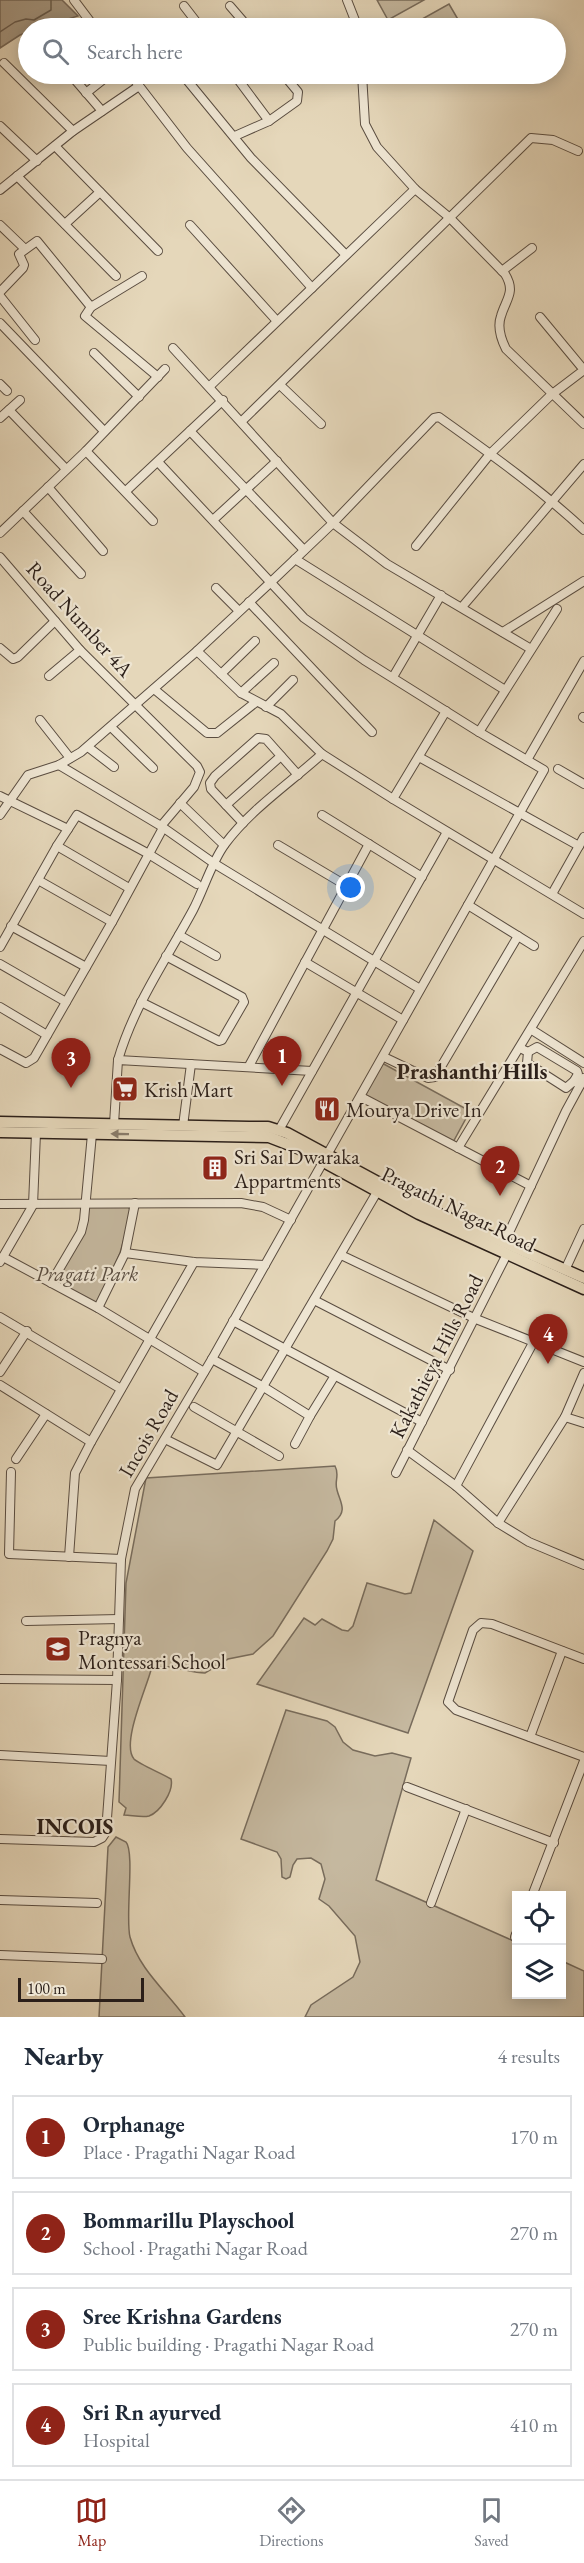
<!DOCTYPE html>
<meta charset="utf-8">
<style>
body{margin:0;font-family:"EB Garamond",serif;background:#f2f2f3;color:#1f2937}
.controls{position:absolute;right:18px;bottom:18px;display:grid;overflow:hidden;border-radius:0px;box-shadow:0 3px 15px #0003}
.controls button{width:54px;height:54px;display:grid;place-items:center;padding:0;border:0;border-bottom:2px solid #e0e1e3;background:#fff;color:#1f2937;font:30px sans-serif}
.scale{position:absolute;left:18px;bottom:15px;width:126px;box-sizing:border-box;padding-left:6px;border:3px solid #2b1f19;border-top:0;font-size:16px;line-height:21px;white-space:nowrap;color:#2b1f19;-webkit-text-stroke:4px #eee5d2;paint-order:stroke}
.you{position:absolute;left:351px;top:888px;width:21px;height:21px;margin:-15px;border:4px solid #fff;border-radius:50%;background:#1a73e8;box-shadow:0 0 0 9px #1a73e833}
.badge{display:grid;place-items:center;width:39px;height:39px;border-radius:50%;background:#8f2418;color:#fff;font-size:20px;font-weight:700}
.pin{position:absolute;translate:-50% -50px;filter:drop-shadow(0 2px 3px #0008)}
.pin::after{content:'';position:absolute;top:32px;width:21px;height:18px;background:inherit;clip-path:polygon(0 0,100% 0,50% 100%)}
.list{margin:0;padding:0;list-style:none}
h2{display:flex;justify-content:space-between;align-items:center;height:78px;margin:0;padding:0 24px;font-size:26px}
h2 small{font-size:20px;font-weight:400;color:#747a83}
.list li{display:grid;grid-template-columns:39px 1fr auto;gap:18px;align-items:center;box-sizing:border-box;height:84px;margin:0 12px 12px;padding:0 12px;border:2px solid #e0e1e3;border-radius:0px}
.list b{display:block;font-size:22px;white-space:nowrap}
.list p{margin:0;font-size:20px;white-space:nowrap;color:#747a83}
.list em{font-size:20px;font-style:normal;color:#747a83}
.icon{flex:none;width:33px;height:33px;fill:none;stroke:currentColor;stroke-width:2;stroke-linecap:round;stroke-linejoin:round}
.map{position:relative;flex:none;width:584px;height:2017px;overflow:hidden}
.search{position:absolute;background:#fff;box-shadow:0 3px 15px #0003;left:18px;right:18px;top:18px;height:66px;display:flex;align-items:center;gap:15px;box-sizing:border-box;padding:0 21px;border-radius:33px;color:#747a83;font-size:22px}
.sheet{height:462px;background:#fff}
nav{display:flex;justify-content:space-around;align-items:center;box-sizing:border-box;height:84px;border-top:2px solid #e0e1e3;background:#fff;font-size:16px;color:#747a83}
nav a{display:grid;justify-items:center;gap:3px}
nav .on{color:#8f2418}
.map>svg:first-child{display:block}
.green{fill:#c5b89f;stroke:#786c5c;stroke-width:1.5}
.water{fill:#a69883;stroke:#756859;stroke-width:1.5}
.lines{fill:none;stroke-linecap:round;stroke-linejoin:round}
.shore{stroke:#685c4e;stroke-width:1.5}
.minor-casing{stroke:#5a4d41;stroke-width:10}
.major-casing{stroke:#2b1f19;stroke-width:13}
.minor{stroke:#eee5d2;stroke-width:8}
.major{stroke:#e5d7ba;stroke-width:10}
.oneway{fill:#887b6a}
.labels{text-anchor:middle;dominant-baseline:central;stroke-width:4.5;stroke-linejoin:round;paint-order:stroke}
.street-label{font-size:21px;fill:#2b1f19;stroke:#eee5d2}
.poi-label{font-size:21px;fill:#2b1f19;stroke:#eee5d2;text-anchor:start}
.park-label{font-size:21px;font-style:italic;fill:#594d41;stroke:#eee5d2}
.neighbourhood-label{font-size:22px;font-weight:bold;fill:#2b1f19;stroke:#eee5d2}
</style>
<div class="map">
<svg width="584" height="2017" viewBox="0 0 584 2017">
<rect width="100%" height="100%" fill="#e5d7ba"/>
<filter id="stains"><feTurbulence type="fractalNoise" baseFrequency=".00333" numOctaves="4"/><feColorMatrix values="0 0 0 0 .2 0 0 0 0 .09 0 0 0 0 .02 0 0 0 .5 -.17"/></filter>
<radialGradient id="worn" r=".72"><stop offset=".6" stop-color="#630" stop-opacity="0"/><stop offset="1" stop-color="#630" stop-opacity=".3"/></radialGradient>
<g class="green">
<polygon points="377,0 424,0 388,20"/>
<polygon points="449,4 463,28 406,28"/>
<polygon points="382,1063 470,1111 452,1144 364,1096"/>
<polygon points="90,1205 127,1206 132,1211 120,1253 97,1305 56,1282"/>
<path d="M 335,1466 C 340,1475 334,1481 337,1490 C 340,1502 348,1511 335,1521 L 333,1539 L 327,1551 L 273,1636 L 253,1654 L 228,1659 L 205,1673 C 187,1673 167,1661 151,1670 C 146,1689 121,1744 134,1759 C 139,1764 163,1774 171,1779 C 174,1791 160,1812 149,1816 C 142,1818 131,1815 124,1815 L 126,1808 L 119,1802 L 126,1583 L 146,1478 Z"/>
<polygon points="434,1520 473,1551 408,1733 257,1684 304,1618 315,1625 322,1619 342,1630 348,1631 353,1626 367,1583 405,1594 411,1593"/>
<polygon points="286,1710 327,1721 335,1727 343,1742 353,1750 375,1756 392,1753 411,1758 376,1880 516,1942 516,1994 562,1994 562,1961 584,1971 584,2017 305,2017 311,2005 353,1977 360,1962 355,1936 329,1906 319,1899 325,1879 321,1864 311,1858 297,1859 293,1865 290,1877 286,1879 282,1877 281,1859 277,1852 241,1839"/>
<path d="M 116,1837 L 126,1842 C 135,1852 125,1918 130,1937 C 139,1969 166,1991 185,2017 L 99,2017 L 108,1847 Z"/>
</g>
<polygon class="water" points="0,0 62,0 78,16 39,28 28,28 28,32 20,35 0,48"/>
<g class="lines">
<polyline class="shore" points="0,32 15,22 26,19 34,20 51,10 51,0"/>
<defs>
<g id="minor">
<polyline points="74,0 95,28"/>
<polyline points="347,0 358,28"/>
<polyline points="184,6 201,28"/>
<polyline points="230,6 249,28"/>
<polyline points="141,25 144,28"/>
<polyline points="4,63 73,131"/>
<polyline points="70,74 102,111"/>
<polyline points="130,74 187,148 312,288"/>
<polyline points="182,74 251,158 346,255"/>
<polyline points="234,74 269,121"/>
<path d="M 362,74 L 365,124 L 377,147 L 415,189 L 450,218 L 505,274 C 516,292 506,299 501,316 C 497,327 501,339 506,349 L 584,424"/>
<polyline points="86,93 110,74"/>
<polyline points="0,126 37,161"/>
<polyline points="235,136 269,121 297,101 298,92 283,74"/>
<polyline points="55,146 158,251"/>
<polyline points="17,176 116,276"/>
<polyline points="0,190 73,131 139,86"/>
<polyline points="65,224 100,192"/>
<polyline points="0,225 25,249"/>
<polyline points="190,225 276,320"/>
<polyline points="502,271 532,248"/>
<polyline points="142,276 91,307 85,316 158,377"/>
<polyline points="0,292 23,268 24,265 19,254 37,241 91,307"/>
<polyline points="0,296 35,340"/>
<polyline points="0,323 104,431"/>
<polyline points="173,348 333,523 387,564 531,649"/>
<polyline points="94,353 139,397"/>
<polyline points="0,384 7,391"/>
<polyline points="280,385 321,424"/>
<polyline points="210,386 415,189"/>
<polyline points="9,410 66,469"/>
<polyline points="0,418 20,400"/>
<polyline points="242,421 531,138 553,140 578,151"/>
<polyline points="190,431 304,550"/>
<polyline points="86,451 153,521"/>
<polyline points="48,487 103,551"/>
<polyline points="126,491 223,400"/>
<polyline points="23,511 81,574"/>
<polyline points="213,520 277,461"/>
<polyline points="0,533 86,451 165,369"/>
<polyline points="416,546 490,454 551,395 584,370 540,317"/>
<polyline points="0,557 80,650 197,766 200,772 194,787 161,826"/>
<polyline points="295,559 505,690"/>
<polyline points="216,588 239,611"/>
<polyline points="249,602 372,732"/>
<polyline points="462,607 584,464"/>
<polyline points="503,632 584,581"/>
<polyline points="0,648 13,659 18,657 55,621"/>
<polyline points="197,651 241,693 281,714 322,754 393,799 584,914"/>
<polyline points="221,674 255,641"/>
<polyline points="49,676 80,650"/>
<polyline points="393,677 441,595"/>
<polyline points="154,689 207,733 217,733 256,702"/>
<polyline points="241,693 274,663"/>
<polyline points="266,707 293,680"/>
<polyline points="583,717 584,718"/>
<polyline points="40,720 70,758"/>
<polyline points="111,727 153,768"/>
<polyline points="479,732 557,609"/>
<polyline points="88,747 114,767"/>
<polyline points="419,757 579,846"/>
<polyline points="527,760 584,661"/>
<polyline points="59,765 161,826 215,864 420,989"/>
<polyline points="558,769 584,784"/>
<polyline points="0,796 68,829"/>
<polyline points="393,799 446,711"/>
<polyline points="180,803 224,845"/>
<polyline points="226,805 281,756"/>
<path d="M 0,815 L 28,775 L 59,765 L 81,752 L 197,651 L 271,582 L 333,523 L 434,418 L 439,417 C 489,453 539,488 584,530"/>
<polyline points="322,815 422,877"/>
<polyline points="243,823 211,789 210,783 215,776 258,738 266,739 298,775"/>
<polyline points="278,845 347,886"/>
<polyline points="57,846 129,888"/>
<polyline points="38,880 112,922"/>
<polyline points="552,894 584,837"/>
<polyline points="468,905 534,946"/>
<polyline points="11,926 86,967"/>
<polyline points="179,935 216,956"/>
<polyline points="0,947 57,846 77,815 147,853 197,884"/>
<polyline points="305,962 403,1020"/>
<polyline points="0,964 66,1002"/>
<polyline points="141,1002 219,1041 222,1040 244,1002 242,997 166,956"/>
<polyline points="0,1007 47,1035"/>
<polyline points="532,1030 584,1063"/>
<polyline points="520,1048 528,1052 527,1063 566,1088 574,1081 580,1085"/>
<polyline points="0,1049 26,1063 34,1058 112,922 163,828"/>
<polyline points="528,1052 537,1047 577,1071 578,1074 574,1081"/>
<polyline points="384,1057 428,1078 435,1077 518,936"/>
<path d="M 118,1060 C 134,1005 166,960 193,910 C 204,889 211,863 225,844 C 251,809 290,783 322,754"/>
<polyline points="249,1066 369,844"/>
<polyline points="361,1097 531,1186"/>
<polyline points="114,1124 118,1060 312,1071"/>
<polyline points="183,1126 191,1064"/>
<polyline points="279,1130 447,832"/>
<polyline points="458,1148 584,941"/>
<polyline points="0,1204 241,1203 263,1207 291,1220"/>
<polyline points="504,1243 566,1111 584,1078"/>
<polyline points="125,1253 194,1262 265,1265"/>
<polyline points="341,1255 476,1319 584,1362"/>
<polyline points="3,1257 98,1308 204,1372"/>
<polyline points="0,1262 33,1205 36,1133"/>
<polyline points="565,1270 584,1229"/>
<polyline points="51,1283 81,1232 84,1220 92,1134"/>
<polyline points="314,1300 450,1370"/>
<polyline points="98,1308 125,1253 135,1203"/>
<polyline points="0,1317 121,1389"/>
<polyline points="233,1321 422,1422"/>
<polyline points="212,1359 262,1386 310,1416 295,1444"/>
<polyline points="0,1372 27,1331"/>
<polyline points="0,1385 91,1442"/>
<polyline points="194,1407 279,1456"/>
<polyline points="310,1416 334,1377"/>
<polyline points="565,1417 584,1423"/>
<polyline points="165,1439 217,1465 377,1192"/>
<polyline points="407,1450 456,1486 498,1523 529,1542 584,1565"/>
<polyline points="16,1459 46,1414"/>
<polyline points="11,1472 9,1554 121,1559"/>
<polyline points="396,1473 507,1254"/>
<polyline points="456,1486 534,1341"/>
<polyline points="498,1523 565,1417 584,1373"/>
<polyline points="69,1557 75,1473 91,1442 194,1262"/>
<polyline points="26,1621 119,1619"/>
<polyline points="584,1659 492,1624 481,1623 473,1630 448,1702 456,1710 584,1757"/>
<polyline points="0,1679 117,1680"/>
<polyline points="530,1737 562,1651"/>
<polyline points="0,1755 111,1761"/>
<polyline points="407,1787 554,1843"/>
<polyline points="0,1839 94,1842 102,1838 106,1832 117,1680 121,1559 135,1489 212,1359 544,770 479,732 364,660 304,618 158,462"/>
<polyline points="532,1896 584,1761"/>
<polyline points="0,1900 97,1903"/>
<polyline points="431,1903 466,1809"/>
<polyline points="515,1937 516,1934"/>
<polyline points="0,1955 102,1959"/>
</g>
<g id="major">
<polyline points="0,1122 249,1127 268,1127 287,1133 422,1206 584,1278"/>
<polyline points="0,1132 269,1137 300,1149 419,1214 584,1289"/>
</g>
</defs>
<use href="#minor" class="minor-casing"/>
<use href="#major" class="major-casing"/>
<use href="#minor" class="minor"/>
<use href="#major" class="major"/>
</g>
<defs><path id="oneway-solid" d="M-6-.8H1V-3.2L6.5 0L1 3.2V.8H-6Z" transform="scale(1.5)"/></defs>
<use class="oneway" href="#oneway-solid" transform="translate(120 1134) rotate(-179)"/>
<defs>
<symbol id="supermarket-square" viewBox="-11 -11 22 22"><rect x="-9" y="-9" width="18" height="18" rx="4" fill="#8f2418" stroke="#eee5d2"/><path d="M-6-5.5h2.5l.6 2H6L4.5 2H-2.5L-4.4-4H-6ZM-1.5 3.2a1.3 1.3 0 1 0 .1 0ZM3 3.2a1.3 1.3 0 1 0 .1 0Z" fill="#fff"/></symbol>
<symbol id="restaurant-square" viewBox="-11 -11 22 22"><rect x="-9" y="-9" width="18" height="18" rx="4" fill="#8f2418" stroke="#eee5d2"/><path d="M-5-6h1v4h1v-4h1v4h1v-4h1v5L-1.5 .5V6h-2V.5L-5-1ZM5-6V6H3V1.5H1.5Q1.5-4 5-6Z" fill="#fff"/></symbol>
<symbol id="building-square" viewBox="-11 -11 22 22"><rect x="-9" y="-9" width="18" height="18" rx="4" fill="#8f2418" stroke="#eee5d2"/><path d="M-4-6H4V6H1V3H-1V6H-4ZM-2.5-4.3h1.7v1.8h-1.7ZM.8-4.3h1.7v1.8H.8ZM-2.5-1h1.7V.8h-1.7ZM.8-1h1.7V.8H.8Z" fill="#fff"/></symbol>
<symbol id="school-square" viewBox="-11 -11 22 22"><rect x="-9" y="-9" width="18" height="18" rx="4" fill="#8f2418" stroke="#eee5d2"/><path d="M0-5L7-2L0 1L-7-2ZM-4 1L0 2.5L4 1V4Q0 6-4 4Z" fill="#fff"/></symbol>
</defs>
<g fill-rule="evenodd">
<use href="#supermarket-square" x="110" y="1074" width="30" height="30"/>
<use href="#restaurant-square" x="312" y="1094" width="30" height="30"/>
<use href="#building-square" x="200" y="1153" width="30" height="30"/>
<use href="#school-square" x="43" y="1634" width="30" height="30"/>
</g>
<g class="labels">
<g class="street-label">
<text transform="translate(80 619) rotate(48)">Road Number 4A</text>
<text transform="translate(459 1209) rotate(26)">Pragathi Nagar Road</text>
<text transform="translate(436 1356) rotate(-63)">Kakathieya Hills Road</text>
<text transform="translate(148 1433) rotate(-60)">Incois Road</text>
</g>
<g class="poi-label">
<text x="144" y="1089">Krish Mart</text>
<text x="346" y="1109">Mourya Drive In</text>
<text x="234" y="1156">Sri Sai Dwaraka<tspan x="234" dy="24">Appartments</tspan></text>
<text x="78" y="1637">Pragnya<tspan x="78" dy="24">Montessari School</tspan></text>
</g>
<g class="park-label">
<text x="87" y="1273">Pragati Park</text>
</g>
<g class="neighbourhood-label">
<text x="472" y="1071">Prashanthi Hills</text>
<text x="75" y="1826">INCOIS</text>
</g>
</g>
<rect width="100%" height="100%" filter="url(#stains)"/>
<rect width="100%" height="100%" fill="url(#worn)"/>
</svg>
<div class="controls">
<button><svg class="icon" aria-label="locate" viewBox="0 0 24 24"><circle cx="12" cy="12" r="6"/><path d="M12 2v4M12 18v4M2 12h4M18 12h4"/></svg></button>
<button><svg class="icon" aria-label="layers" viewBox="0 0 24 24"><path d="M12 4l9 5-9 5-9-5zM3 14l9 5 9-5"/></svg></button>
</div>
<div class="scale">100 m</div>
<div class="you"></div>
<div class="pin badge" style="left:282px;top:1086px">1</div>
<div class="pin badge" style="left:500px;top:1196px">2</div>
<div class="pin badge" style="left:71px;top:1088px">3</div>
<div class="pin badge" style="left:548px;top:1364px">4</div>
<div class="search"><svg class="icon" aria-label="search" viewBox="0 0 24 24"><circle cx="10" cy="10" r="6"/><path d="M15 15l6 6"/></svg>Search here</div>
</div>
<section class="sheet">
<h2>Nearby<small>4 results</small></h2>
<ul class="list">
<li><span class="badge">1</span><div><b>Orphanage</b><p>Place · Pragathi Nagar Road</p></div><em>170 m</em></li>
<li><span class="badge">2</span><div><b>Bommarillu Playschool</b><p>School · Pragathi Nagar Road</p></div><em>270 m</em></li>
<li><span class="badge">3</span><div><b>Sree Krishna Gardens</b><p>Public building · Pragathi Nagar Road</p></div><em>270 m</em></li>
<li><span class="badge">4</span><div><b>Sri Rn ayurved</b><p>Hospital</p></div><em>410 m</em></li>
</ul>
</section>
<nav>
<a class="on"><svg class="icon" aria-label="map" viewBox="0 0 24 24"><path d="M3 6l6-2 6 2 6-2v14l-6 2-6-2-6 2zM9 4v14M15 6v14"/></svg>Map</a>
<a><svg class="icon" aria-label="directions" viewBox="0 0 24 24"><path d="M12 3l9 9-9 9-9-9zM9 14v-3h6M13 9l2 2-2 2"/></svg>Directions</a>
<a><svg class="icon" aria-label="saved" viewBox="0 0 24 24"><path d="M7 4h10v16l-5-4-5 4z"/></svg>Saved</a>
</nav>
